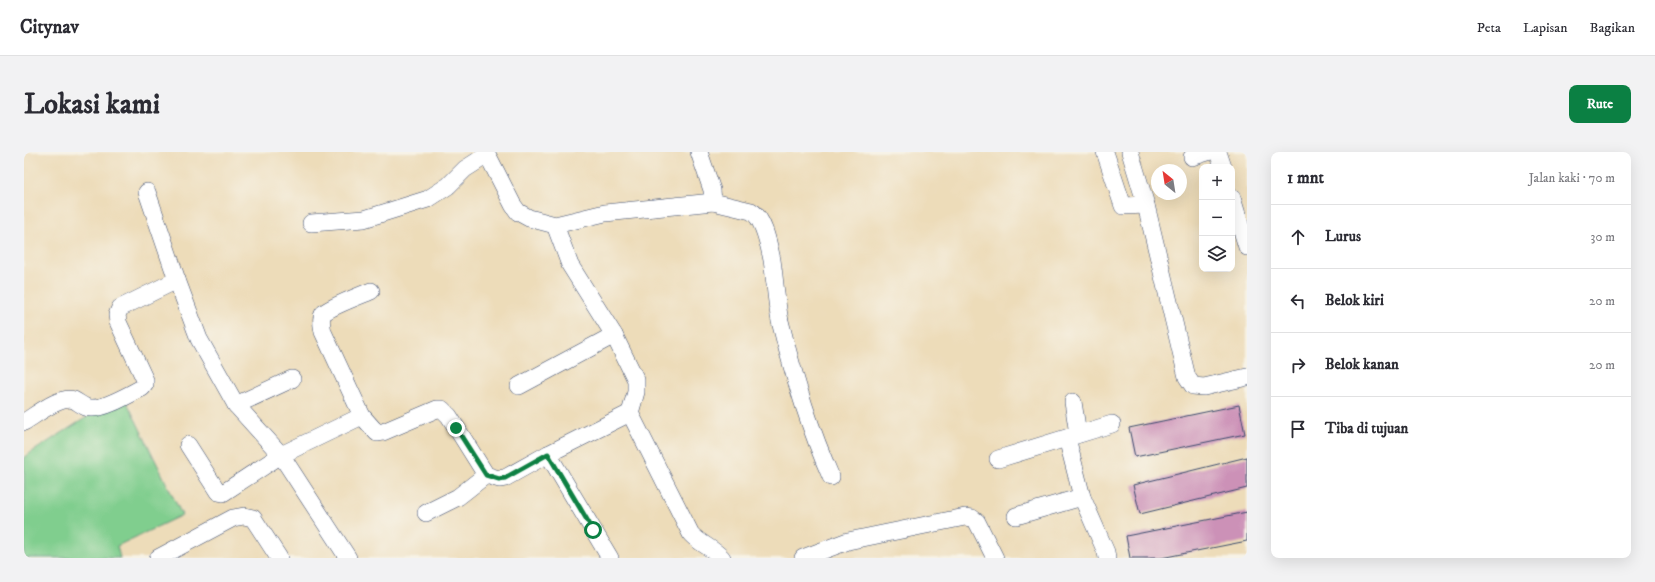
<!DOCTYPE html>
<html lang="id">
<meta charset="utf-8">
<style>
body{margin:0;font-family:"IM FELL DW Pica",serif;background:#f2f2f3;color:#2b2b33}
.controls{position:absolute;right:12px;top:12px;display:grid;overflow:hidden;border-radius:8px;box-shadow:0 4px 16px #0002}
.controls button{width:36px;height:36px;display:grid;place-items:center;padding:0;border:0;border-bottom:1px solid #e1e1e2;background:#fff;color:#2b2b33;font:20px sans-serif}
.compass{position:absolute;left:1127px;top:12px;width:36px;height:36px;border-radius:50%;background:#fff;box-shadow:0 4px 16px #0002;rotate:330deg}
.stop{position:absolute;width:12px;height:12px;margin:-9px;border:3px solid #0b8043;border-radius:50%;background:#fff}
.stop.end{background:#0b8043;border-color:#fff;box-shadow:0 1px 4px #0008}
.list{margin:0;padding:0;list-style:none}
h2{display:flex;justify-content:space-between;align-items:center;height:52px;margin:0;padding:0 16px;font-size:17px}
h2 small{font-size:13px;font-weight:400;color:#7c7c81}
.list li{display:grid;grid-template-columns:26px 1fr auto;gap:12px;align-items:center;box-sizing:border-box;height:64px;padding:0 16px;border-top:1px solid #e1e1e2}
.list b{display:block;font-size:15px;white-space:nowrap}
.list em{font-size:13px;font-style:normal;color:#7c7c81}
.icon{flex:none;width:22px;height:22px;fill:none;stroke:currentColor;stroke-width:2;stroke-linecap:round;stroke-linejoin:round}
.map{position:relative;flex:none;width:1223px;height:406px;overflow:hidden;border-radius:8px}
header{display:flex;align-items:center;gap:24px;box-sizing:border-box;height:56px;padding:0 20px;background:#fff;border-bottom:1px solid #e1e1e2}
header strong{font-size:19px}
nav{display:flex;gap:22px;margin-inline-start:auto;font-size:14px}
.intro{display:flex;align-items:center;justify-content:space-between;box-sizing:border-box;height:96px;padding:0 24px}
h1{margin:0;font-size:28px}
.button{padding:10px 18px;border-radius:8px;background:#0b8043;color:#fff;font-size:14px;font-weight:700}
main{display:flex;gap:24px;padding:0 24px}
aside{flex:1;background:#fff;border-radius:8px;box-shadow:0 4px 16px #0002}
.map>svg:first-child{display:block}
.green{fill:#80ce8e;stroke:#4e7e76}
.building{fill:#cc91b7}
.lines{fill:none;stroke-linecap:round;stroke-linejoin:round}
.minor-casing{stroke:#3a496c;stroke-width:18}
.minor{stroke:#fff;stroke-width:17}
.route{stroke:#0b8043;stroke-width:5}
</style>
<header>
<strong>Citynav</strong>
<nav><a>Peta</a><a>Lapisan</a><a>Bagikan</a></nav>
</header>
<div class="intro"><h1>Lokasi kami</h1><a class="button">Rute</a></div>
<main>
<div class="map">
<svg width="1223" height="406" viewBox="0 0 1223 406">
<rect width="100%" height="100%" fill="#f7f3e8"/>
<filter id="ink" filterUnits="userSpaceOnUse"><feTurbulence type="fractalNoise" baseFrequency=".025" numOctaves="2"/><feDisplacementMap in="SourceGraphic" scale="8" xChannelSelector="R" yChannelSelector="G"/><feConvolveMatrix kernelMatrix="1 2 1 2 8 2 1 2 1" color-interpolation-filters="sRGB"/></filter>
<filter id="wash" filterUnits="userSpaceOnUse"><feTurbulence type="fractalNoise" baseFrequency=".012" numOctaves="4" result="noise"/><feDisplacementMap in="SourceGraphic" scale="16" xChannelSelector="R" yChannelSelector="G"/><feGaussianBlur stdDeviation="0.9" result="paint"/><feColorMatrix in="noise" values="0 0 0 0 0 0 0 0 0 0 0 0 0 0 0 0 0 1.4 0 .05"/><feComposite in="paint" operator="in"/></filter>
<g filter="url(#wash)">
<rect width="100%" height="100%" fill="#eddcb9"/>
<polygon class="green" points="99,242 158,363 93,394 96,406 0,406 0,305"/>
<g id="blocks">
<g class="building">
<polygon points="1215,253 1221,282 1111,305 1105,276"/>
<polygon points="1223,305 1223,336 1116,362 1109,333"/>
<polygon points="1223,360 1223,389 1137,406 1106,406 1102,384"/>
</g>
</g>
</g>
<g filter="url(#ink)">
<use href="#blocks" fill-opacity="0" stroke="#3a496c" stroke-width="1"/>
<g class="lines">
<defs>
<g id="minor">
<path d="M 462,0 L 489,53 L 494,60 L 505,66 L 531,73 L 581,61 L 689,50 L 727,59 C 740,66 745,94 748,108 C 751,128 752,149 756,169 C 769,222 785,275 807,325"/>
<polyline points="675,0 688,38 689,50"/>
<polyline points="1081,0 1099,54 1122,53"/>
<polyline points="1106,0 1122,53 1163,225 1169,234 1180,235 1223,225"/>
<polyline points="1194,0 1199,15"/>
<polyline points="1168,5 1184,0"/>
<polyline points="123,40 153,128 175,187 212,253 257,303 324,406"/>
<polyline points="1208,46 1223,95"/>
<polyline points="287,71 340,67 404,47 424,34 441,17 463,3"/>
<path d="M 531,73 L 546,113 L 590,183 L 612,228 L 612,240 L 606,261 L 667,382 C 676,392 689,396 698,406"/>
<polyline points="495,234 590,183"/>
<polyline points="1049,250 1054,282"/>
<polyline points="212,253 268,227"/>
<path d="M 338,264 L 299,180 C 298,175 296,167 299,162 C 305,155 338,143 347,139"/>
<path d="M 0,270 C 12,263 36,243 50,248 C 56,251 61,257 69,256 C 83,256 105,242 118,236 L 121,232 L 121,228 L 94,170 L 93,163 L 96,156 L 153,128"/>
<polyline points="1043,286 1058,345 1082,400 1083,406"/>
<polyline points="164,293 194,340 199,341 257,303 338,264 353,281 359,280 413,257 418,257 425,264 462,323 475,327 481,326 524,302 606,261"/>
<polyline points="524,302 586,406"/>
<polyline points="974,307 1088,272"/>
<polyline points="402,361 434,345 462,323"/>
<polyline points="992,364 1058,345"/>
<polyline points="134,406 209,366 220,364 229,366 255,406"/>
<polyline points="779,406 824,389 941,365 948,366 953,370 971,406"/>
</g>
</defs>
<use href="#minor" class="minor-casing"/>
<use href="#minor" class="minor"/>
</g>
</g>
<g class="lines" filter="url(#ink)">
<polyline class="route" points="432,276 462,323 475,327 481,326 524,302 569,378"/>
</g>
</svg>
<div class="controls">
<button>+</button>
<button>−</button>
<button><svg class="icon" aria-label="layers" viewBox="0 0 24 24"><path d="M12 4l9 5-9 5-9-5zM3 14l9 5 9-5"/></svg></button>
</div>
<svg class="compass" viewBox="-18 -18 36 36"><path d="M0-13l5 13h-10z" fill="#e53935"/><path d="M0 13l5-13h-10z" fill="#7c7c81"/></svg>
<div class="stop" style="left:569px;top:378px"></div>
<div class="stop end" style="left:432px;top:276px"></div>
</div>
<aside>
<h2>1 mnt<small>Jalan kaki · 70 m</small></h2>
<ul class="list">
<li><svg class="icon" aria-label="ahead" viewBox="0 0 24 24"><path d="M12 20V5M6 11l6-6 6 6"/></svg><div><b>Lurus</b></div><em>30 m</em></li>
<li><svg class="icon" aria-label="left" viewBox="0 0 24 24"><path d="M17 20v-9H6M10 6l-5 5 5 5"/></svg><div><b>Belok kiri</b></div><em>20 m</em></li>
<li><svg class="icon" aria-label="right" viewBox="0 0 24 24"><path d="M7 20v-9h11M14 6l5 5-5 5"/></svg><div><b>Belok kanan</b></div><em>20 m</em></li>
<li><svg class="icon" aria-label="arrive" viewBox="0 0 24 24"><path d="M6 21V4h12l-3 4 3 4H6"/></svg><div><b>Tiba di tujuan</b></div></li>
</ul>
</aside>
</main>
